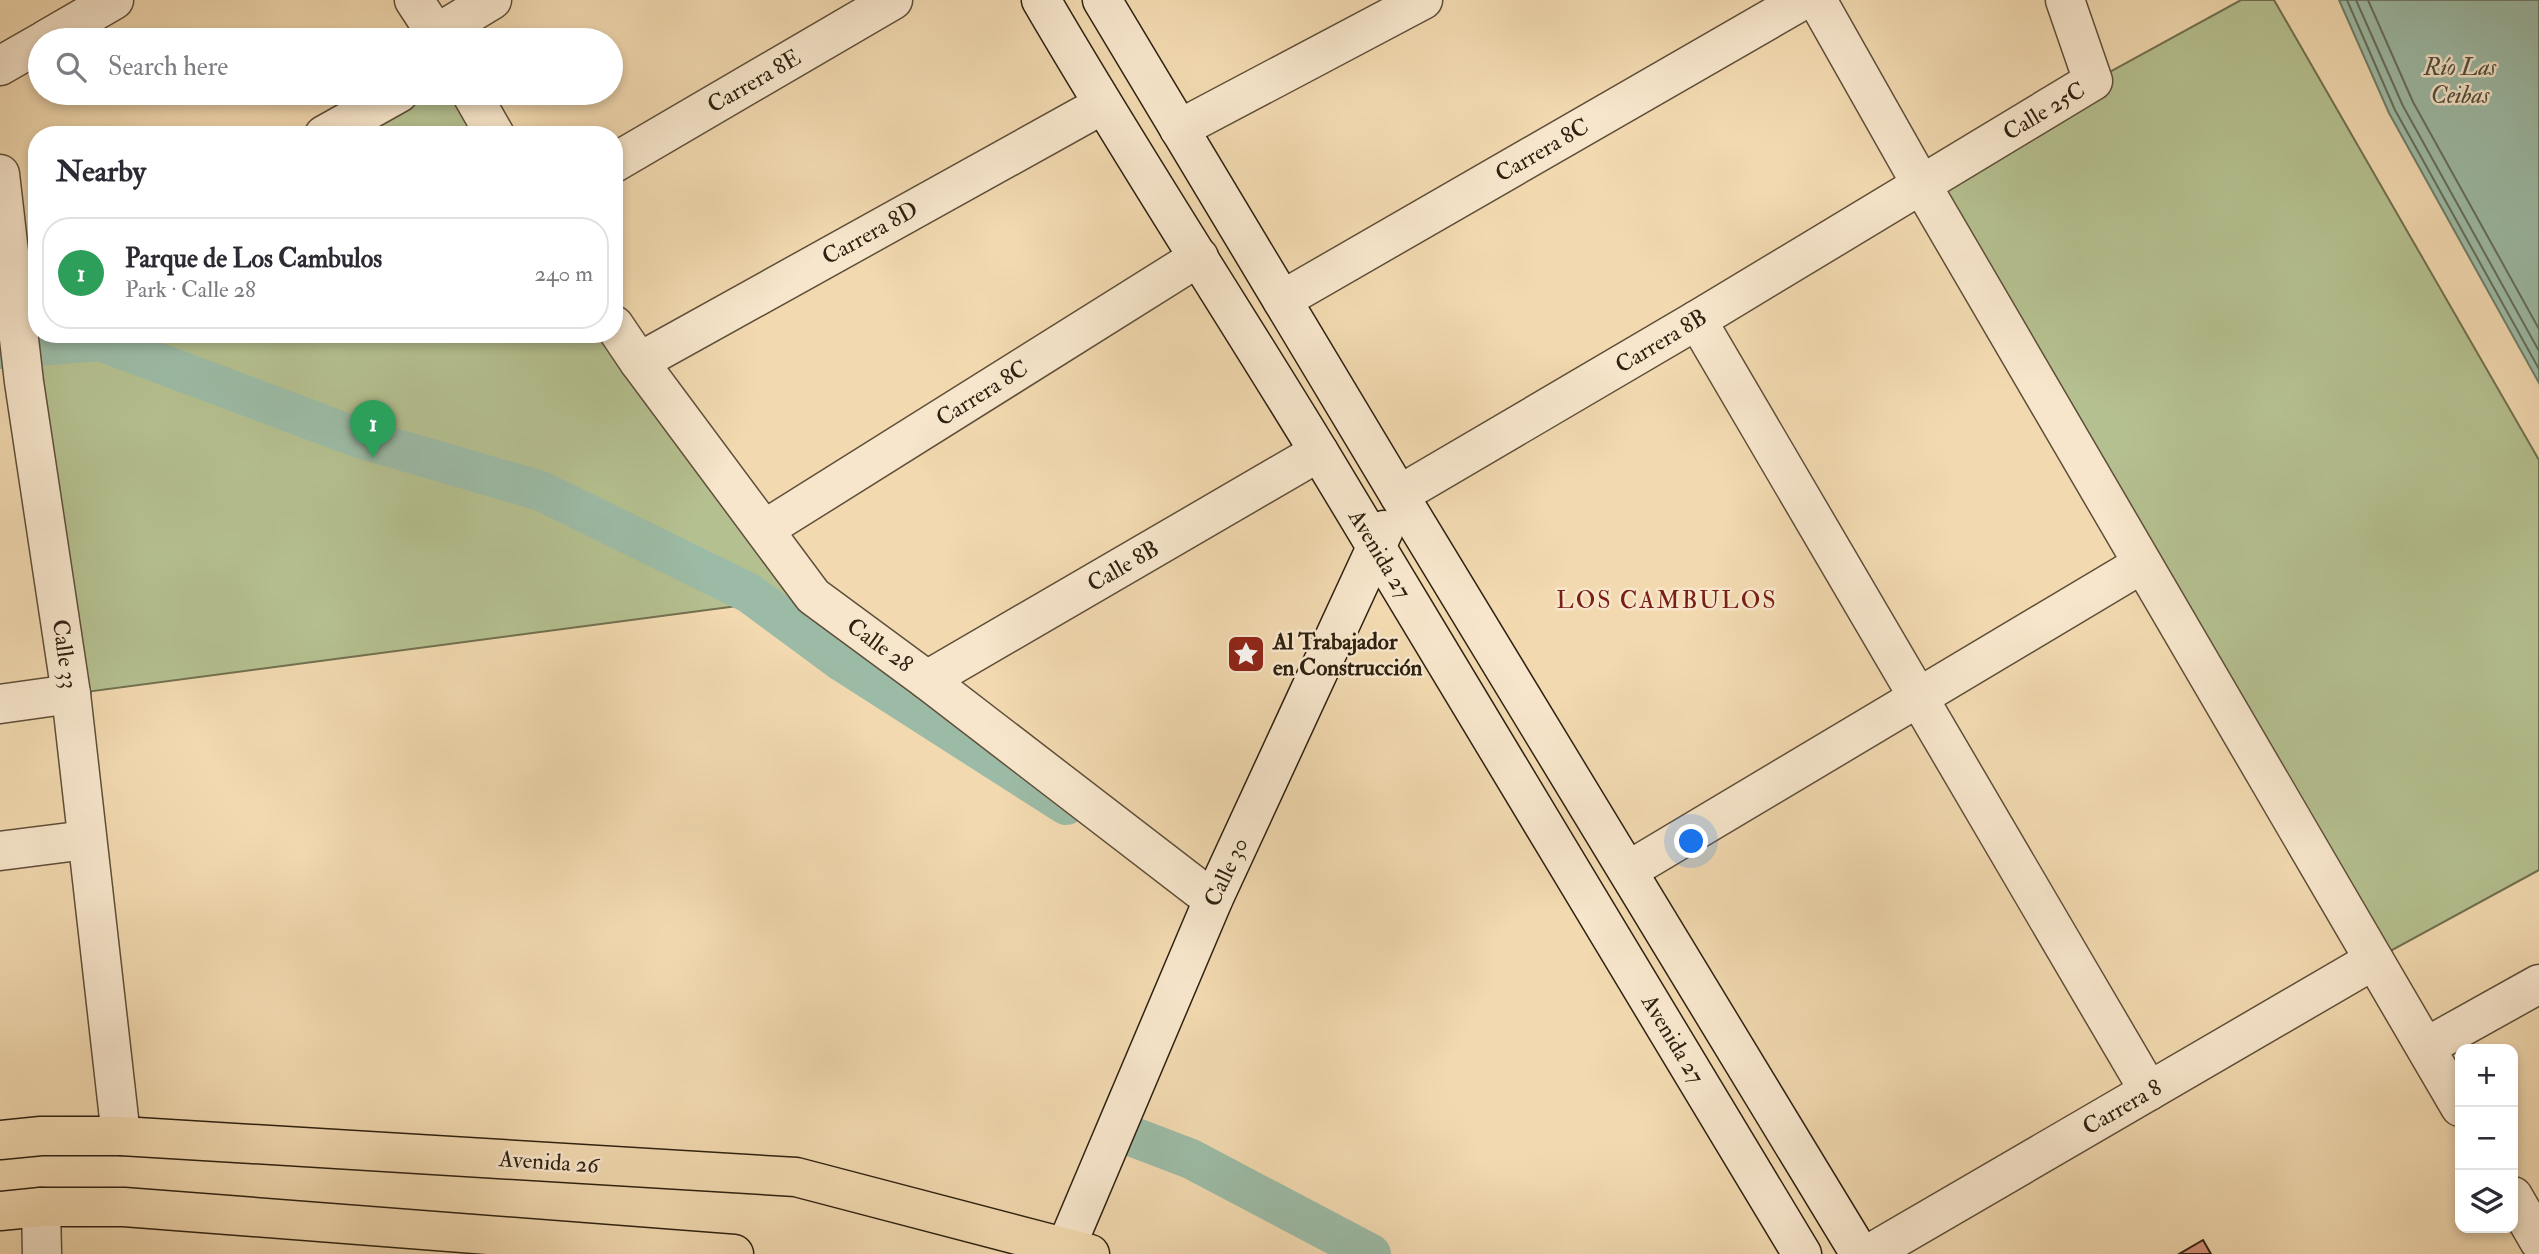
<!DOCTYPE html>
<meta charset="utf-8">
<style>
body{margin:0;font-family:"IM FELL Double Pica",serif;background:#f7f7f7;color:#2b2b33}
.controls{position:absolute;right:21px;bottom:21px;display:grid;overflow:hidden;border-radius:14px;box-shadow:0 4px 10px #0003}
.controls button{width:63px;height:63px;display:grid;place-items:center;padding:0;border:0;border-bottom:2px solid #e1e1e2;background:#fff;color:#2b2b33;font:35px sans-serif}
.you{position:absolute;left:1692px;top:842px;width:24px;height:24px;margin:-18px;border:5px solid #fff;border-radius:50%;background:#1a73e8;box-shadow:0 0 0 10px #1a73e833}
.badge{display:grid;place-items:center;width:46px;height:46px;border-radius:50%;background:#1a73e8;color:#fff;font-size:23px;font-weight:700}
.pin{position:absolute;translate:-50% -58px;filter:drop-shadow(0 2px 4px #0008)}
.pin::after{content:'';position:absolute;top:37px;width:24px;height:21px;background:inherit;clip-path:polygon(0 0,100% 0,50% 100%)}
.list{margin:0;padding:0;list-style:none}
h2{display:flex;justify-content:space-between;align-items:center;height:91px;margin:0;padding:0 28px;font-size:30px}
h2 small{font-size:23px;font-weight:400;color:#7c7c81}
.list li{display:grid;grid-template-columns:46px 1fr auto;gap:21px;align-items:center;box-sizing:border-box;height:112px;margin:0 14px 14px;padding:0 14px;border:2px solid #e1e1e2;border-radius:28px}
.list b{display:block;font-size:26px;white-space:nowrap}
.list p{margin:0;font-size:23px;white-space:nowrap;color:#7c7c81}
.list em{font-size:23px;font-style:normal;color:#7c7c81}
.icon{flex:none;width:38px;height:38px;fill:none;stroke:currentColor;stroke-width:2;stroke-linecap:round;stroke-linejoin:round}
.map{position:relative;flex:none;width:2539px;height:1254px;overflow:hidden}
.search{position:absolute;background:#fff;box-shadow:0 4px 10px #0003;left:28px;top:28px;width:595px;height:77px;display:flex;align-items:center;gap:18px;box-sizing:border-box;padding:0 24px;border-radius:38px;color:#7c7c81;font-size:26px}
.panel{position:absolute;background:#fff;box-shadow:0 4px 10px #0003;left:28px;top:126px;width:595px;height:217px;border-radius:28px}
.map>svg:first-child{display:block}
.green{fill:#b5c090;stroke:#727050;stroke-width:2}
.water{fill:#9cbba6;stroke:#707d6a;stroke-width:2}
.lines{fill:none;stroke-linecap:round;stroke-linejoin:round}
.shore{stroke:#656e5c;stroke-width:2}
.canal{stroke:#9cbba6;stroke-width:40}
.building{fill:#d6917b;stroke:#2e2111;stroke-width:2}
.street-casing{stroke:#5f4f39;stroke-width:41}
.secondary-casing{stroke:#2e2111;stroke-width:41}
.primary-casing{stroke:#2e2111;stroke-width:41}
.street{stroke:#f7e6cc;stroke-width:38}
.secondary{stroke:#f7e6cc;stroke-width:38}
.primary{stroke:#f2d9b0;stroke-width:38}
.labels{text-anchor:middle;dominant-baseline:central;stroke-width:5;stroke-linejoin:round;paint-order:stroke}
.street-label{font-size:23px;fill:#2e2111;stroke:#f7e6cc}
.poi-label{font-size:23px;font-weight:bold;fill:#2e2111;stroke:#f7e6cc;text-anchor:start}
.water-label{font-size:24px;font-style:italic;fill:#4f4f3e;stroke:#f7e6cc}
.neighbourhood-label{font-size:24px;letter-spacing:2px;fill:#7a1f14;stroke:#f7e6cc}
</style>
<div class="map">
<svg width="2539" height="1254" viewBox="0 0 2539 1254">
<rect width="100%" height="100%" fill="#f2d9b0"/>
<filter id="stains"><feTurbulence type="fractalNoise" baseFrequency=".00286" numOctaves="4"/><feColorMatrix values="0 0 0 0 .2 0 0 0 0 .09 0 0 0 0 .02 0 0 0 .5 -.17"/></filter>
<radialGradient id="worn" r=".72"><stop offset=".6" stop-color="#630" stop-opacity="0"/><stop offset="1" stop-color="#630" stop-opacity=".3"/></radialGradient>
<g class="green">
<polygon points="2241,0 2274,0 2539,460 2539,870 2374,960 1921,184 2093,81"/>
<polygon points="409,93 466,93 492,135 334,135"/>
<polygon points="37,302 37,334 614,334 813,596 71,694 24,310"/>
</g>
<polygon class="water" points="2339,0 2539,0 2539,383 2389,113"/>
<g class="lines">
<g class="shore">
<polyline points="2347,0 2395,110 2539,369"/>
<polyline points="2356,0 2403,106 2539,351"/>
<polyline points="2368,0 2413,102 2539,329"/>
</g>
<g class="canal">
<polyline points="0,349 100,341 359,438 541,491 749,593 841,661 1066,805"/>
<polyline points="1128,1099 1115,1130 1191,1159 1371,1254"/>
</g>
</g>
<polygon class="building" points="2203,1240 2211,1254 2179,1254"/>
<g class="lines">
<defs>
<g id="street">
<polyline points="414,0 440,40"/>
<polyline points="1817,0 1921,184 2460,1107"/>
<polyline points="436,34 492,0"/>
<polyline points="45,40 114,0"/>
<polyline points="0,66 40,43"/>
<polyline points="471,93 495,135"/>
<polyline points="1179,129 1423,0"/>
<polyline points="324,135 399,93"/>
<polyline points="614,163 893,0"/>
<polyline points="0,174 24,382 71,694 121,1136"/>
<polyline points="1282,300 1803,0"/>
<polyline points="1697,320 2149,1091"/>
<polyline points="614,325 639,362 813,596 927,680 1213,900"/>
<polyline points="639,362 1102,105"/>
<polyline points="1399,495 1697,320 2093,81 2065,0"/>
<polyline points="765,529 1199,257"/>
<polyline points="927,680 1319,452"/>
<polyline points="0,704 71,694"/>
<polyline points="0,851 86,840"/>
<polyline points="1629,870 2142,564"/>
<polyline points="2426,1047 2539,984"/>
<polyline points="2513,1196 2539,1241"/>
<polyline points="41,1207 42,1254"/>
<polyline points="1869,1254 2374,960"/>
</g>
<g id="secondary">
<path d="M 1041,0 C 1130,153 1227,301 1319,452 C 1480,719 1641,987 1802,1254"/>
<polyline points="1102,0 1399,495 1860,1254"/>
<polyline points="1063,1254 1213,900 1384,530"/>
</g>
<g id="primary">
<polyline points="0,1140 41,1136 121,1136 796,1177 1090,1254"/>
<polyline points="0,1211 41,1207 124,1207 734,1254"/>
</g>
</defs>
<use href="#street" class="street-casing"/>
<use href="#secondary" class="secondary-casing"/>
<use href="#primary" class="primary-casing"/>
<use href="#street" class="street"/>
<use href="#secondary" class="secondary"/>
<use href="#primary" class="primary"/>
</g>
<defs>
<symbol id="sight-square" viewBox="-11 -11 22 22"><rect x="-9" y="-9" width="18" height="18" rx="4" fill="#8f2418" stroke="#f7e6cc"/><path d="M0-6L1.8-2.2L6-1.7L2.9 1.2L3.7 5.4L0 3.3L-3.7 5.4L-2.9 1.2L-6-1.7L-1.8-2.2Z" fill="#fff"/></symbol>
</defs>
<g fill-rule="evenodd">
<use href="#sight-square" x="1224" y="632" width="44" height="44"/>
</g>
<g class="labels">
<g class="street-label">
<text transform="translate(754 81) rotate(-30)">Carrera 8E</text>
<text transform="translate(2044 111) rotate(-31)">Calle 25C</text>
<text transform="translate(1542 150) rotate(-30)">Carrera 8C</text>
<text transform="translate(870 233) rotate(-29)">Carrera 8D</text>
<text transform="translate(1661 341) rotate(-31)">Carrera 8B</text>
<text transform="translate(982 393) rotate(-32)">Carrera 8C</text>
<text transform="translate(1380 554) rotate(59)">Avenida 27</text>
<text transform="translate(1123 566) rotate(-30)">Calle 8B</text>
<text transform="translate(880 645) rotate(36)">Calle 28</text>
<text transform="translate(65 654) rotate(82)">Calle 33</text>
<text transform="translate(1226 872) rotate(-65)">Calle 30</text>
<text transform="translate(1673 1039) rotate(59)">Avenida 27</text>
<text transform="translate(2122 1107) rotate(-30)">Carrera 8</text>
<text transform="translate(549 1162) rotate(4)">Avenida 26</text>
</g>
<g class="poi-label">
<text x="1273" y="641">Al Trabajador<tspan x="1273" dy="26">en Construcción</tspan></text>
</g>
<g class="water-label">
<text x="2460" y="67">Río Las<tspan x="2460" dy="28">Ceibas</tspan></text>
</g>
<g class="neighbourhood-label">
<text x="1667" y="600">LOS CAMBULOS</text>
</g>
</g>
<rect width="100%" height="100%" filter="url(#stains)"/>
<rect width="100%" height="100%" fill="url(#worn)"/>
</svg>
<div class="controls">
<button>+</button>
<button>−</button>
<button><svg class="icon" aria-label="layers" viewBox="0 0 24 24"><path d="M12 4l9 5-9 5-9-5zM3 14l9 5 9-5"/></svg></button>
</div>
<div class="you"></div>
<div class="pin badge" style="left:373px;top:458px;background:#2e9e5b">1</div>
<div class="search"><svg class="icon" aria-label="search" viewBox="0 0 24 24"><circle cx="10" cy="10" r="6"/><path d="M15 15l6 6"/></svg>Search here</div>
<section class="panel">
<h2>Nearby<small></small></h2>
<ul class="list">
<li><span class="badge" style="background:#2e9e5b">1</span><div><b>Parque de Los Cambulos</b><p>Park · Calle 28</p></div><em>240 m</em></li>
</ul>
</section>
</div>
